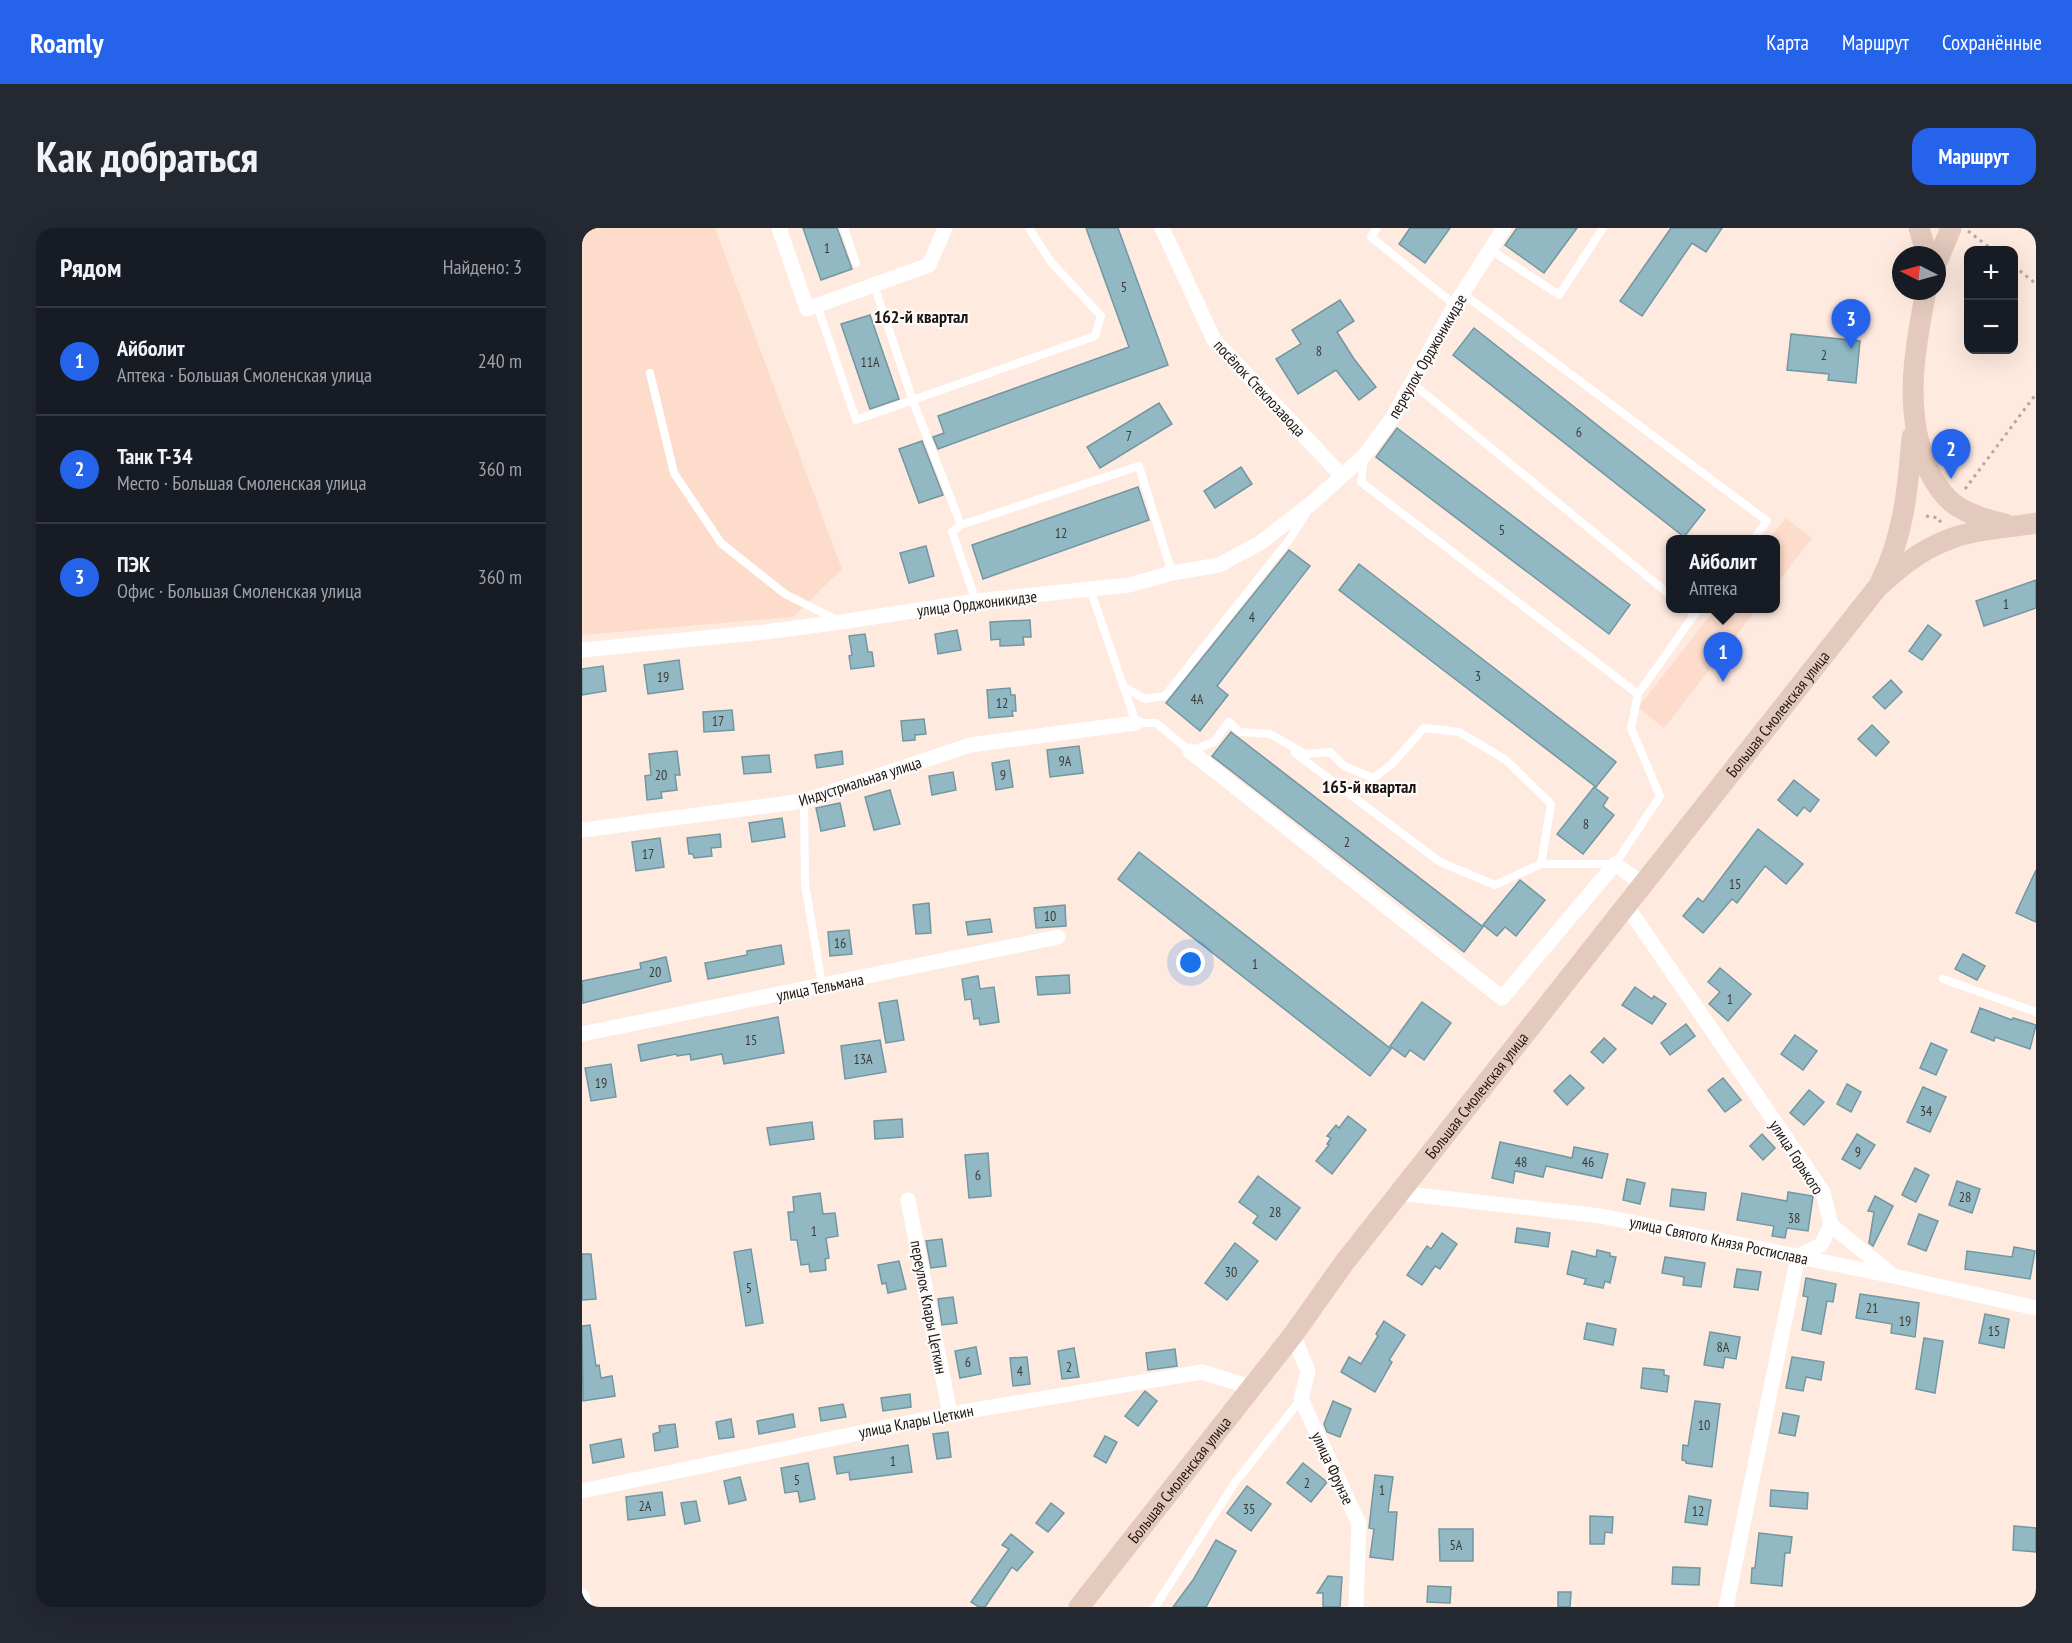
<!DOCTYPE html>
<html lang="ru">
<meta charset="utf-8">
<style>
body{margin:0;font-family:"PT Sans Narrow",sans-serif;background:#242831;color:#f1f3f6}
.controls{position:absolute;right:18px;top:18px;display:grid;overflow:hidden;border-radius:12px;box-shadow:0 6px 24px #0002}
.controls button{width:54px;height:54px;display:grid;place-items:center;padding:0;border:0;border-bottom:2px solid #363941;background:#171b24;color:#f1f3f6;font:30px sans-serif}
.compass{position:absolute;left:1310px;top:18px;width:54px;height:54px;border-radius:50%;background:#171b24;box-shadow:0 6px 24px #0002;rotate:276deg}
.you{position:absolute;left:609px;top:735px;width:21px;height:21px;margin:-15px;border:4px solid #fff;border-radius:50%;background:#1a73e8;box-shadow:0 0 0 9px #1a73e833}
.badge{display:grid;place-items:center;width:39px;height:39px;border-radius:50%;background:#2563eb;color:#fff;font-size:20px;font-weight:700}
.pin{position:absolute;translate:-50% -50px;filter:drop-shadow(0 2px 3px #0008)}
.pin::after{content:'';position:absolute;top:32px;width:21px;height:18px;background:inherit;clip-path:polygon(0 0,100% 0,50% 100%)}
.popup{position:absolute;left:1084px;top:307px;width:114px;height:78px;box-sizing:border-box;display:grid;place-content:center;border-radius:12px;background:#171b24;filter:drop-shadow(0 2px 4px #0005);font-size:20px;white-space:nowrap;color:#9ea1a6}
.popup b{font-size:22px;color:#f1f3f6}
.popup::after{content:'';position:absolute;left:50%;top:100%;margin-left:-12px;border:12px solid transparent;border-top-color:#171b24}
.list{margin:0;padding:0;list-style:none}
h2{display:flex;justify-content:space-between;align-items:center;height:78px;margin:0;padding:0 24px;font-size:26px}
h2 small{font-size:20px;font-weight:400;color:#9ea1a6}
.list li{display:grid;grid-template-columns:39px 1fr auto;gap:18px;align-items:center;box-sizing:border-box;height:108px;padding:0 24px;border-top:2px solid #363941}
.list b{display:block;font-size:22px;white-space:nowrap}
.list p{margin:0;font-size:20px;white-space:nowrap;color:#9ea1a6}
.list em{font-size:20px;font-style:normal;color:#9ea1a6}
.map{position:relative;flex:none;width:1454px;height:1379px;overflow:hidden;border-radius:18px}
header{display:flex;align-items:center;gap:36px;box-sizing:border-box;height:84px;padding:0 30px;background:#2563eb;color:#fff}
header strong{font-size:28px}
nav{display:flex;gap:33px;margin-inline-start:auto;font-size:21px}
.intro{display:flex;align-items:center;justify-content:space-between;box-sizing:border-box;height:144px;padding:0 36px}
h1{margin:0;font-size:42px}
.button{padding:15px 27px;border-radius:18px;background:#2563eb;color:#fff;font-size:21px;font-weight:700}
main{display:flex;gap:36px;padding:0 36px}
aside{flex:1;background:#171b24;border-radius:18px;box-shadow:0 6px 24px #0002}
.map>svg:first-child{display:block}
.built{fill:#fddccb}
.building{fill:#92b9c3;stroke:#7197a1;stroke-width:1.5}
.lines{fill:none;stroke-linecap:round;stroke-linejoin:round}
.path{stroke:#b8a69e;stroke-width:3;stroke-dasharray:3 4.5;stroke-linecap:butt}
.service{stroke:#fff;stroke-width:8}
.minor{stroke:#fff;stroke-width:15}
.secondary{stroke:#e4cabd;stroke-width:21}
.labels{text-anchor:middle;dominant-baseline:central;stroke-width:4.5;stroke-linejoin:round;paint-order:stroke}
.number-label{font-size:14px;fill:#3c3d3b}
.street-label{font-size:16px;fill:#20140e;stroke:#fcfcfc}
.neighbourhood-label{font-size:18px;font-weight:bold;fill:#20140e;stroke:#fcfcfc}
</style>
<header>
<strong>Roamly</strong>
<nav><a>Карта</a><a>Маршрут</a><a>Сохранённые</a></nav>
</header>
<div class="intro"><h1>Как добраться</h1><a class="button">Маршрут</a></div>
<main>
<aside>
<h2>Рядом<small>Найдено: 3</small></h2>
<ul class="list">
<li><span class="badge">1</span><div><b>Айболит</b><p>Аптека · Большая Смоленская улица</p></div><em>240 m</em></li>
<li><span class="badge">2</span><div><b>Танк Т-34</b><p>Место · Большая Смоленская улица</p></div><em>360 m</em></li>
<li><span class="badge">3</span><div><b>ПЭК</b><p>Офис · Большая Смоленская улица</p></div><em>360 m</em></li>
</ul>
</aside>
<div class="map">
<svg width="1454" height="1379" viewBox="0 0 1454 1379">
<rect width="100%" height="100%" fill="#ffeae0"/>
<g class="built">
<polygon points="0,0 133,0 260,341 211,389 0,407"/>
<polygon points="1204,290 1230,310 1194,357 1194,312 1187,311"/>
<polygon points="1133,381 1175,381 1082,500 1056,480"/>
</g>
<g class="building">
<polygon points="221,0 255,0 270,41 239,52"/>
<polygon points="504,0 536,0 586,137 356,221 351,209 362,205 356,188 547,119"/>
<polygon points="828,0 868,0 843,35 817,16"/>
<polygon points="935,0 995,0 962,45 923,17"/>
<polygon points="1089,0 1140,0 1124,24 1110,15 1060,88 1038,73"/>
<polygon points="758,72 772,93 755,104 772,131 794,159 777,172 754,142 716,166 694,131 719,116 710,102"/>
<polygon points="288,87 317,171 288,181 259,96"/>
<polygon points="892,100 1123,282 1102,309 871,127"/>
<polygon points="1209,106 1278,113 1274,155 1246,152 1247,146 1205,142"/>
<polygon points="577,175 590,196 518,240 505,219"/>
<polygon points="815,200 1048,377 1027,406 794,229"/>
<polygon points="340,213 361,267 337,275 317,221"/>
<polygon points="659,239 670,256 633,280 622,263"/>
<polygon points="556,259 567,292 401,351 390,317"/>
<polygon points="344,318 352,348 327,355 318,325"/>
<polygon points="707,322 728,338 635,458 646,467 618,503 584,475"/>
<polygon points="777,336 1034,534 1014,559 757,362"/>
<polygon points="1454,352 1454,380 1402,398 1394,373"/>
<polygon points="448,392 449,409 441,409 442,417 418,418 418,411 409,412 408,394"/>
<polygon points="1346,397 1359,407 1340,432 1327,423"/>
<polygon points="375,402 379,422 356,426 353,406"/>
<polygon points="283,406 286,424 290,424 292,438 269,441 267,428 270,427 267,408"/>
<polygon points="97,432 101,461 66,466 62,437"/>
<polygon points="21,438 24,463 0,467 0,441"/>
<polygon points="1309,452 1320,464 1303,481 1291,469"/>
<polygon points="428,460 429,467 433,467 434,483 430,483 431,488 407,490 405,462"/>
<polygon points="150,482 152,502 122,504 121,484"/>
<polygon points="342,491 344,506 333,507 333,512 321,513 319,493"/>
<polygon points="1290,497 1307,514 1294,528 1276,511"/>
<polygon points="649,504 901,699 882,724 630,528"/>
<polygon points="497,518 501,545 468,549 465,522"/>
<polygon points="95,523 98,547 93,547 95,562 79,564 80,570 65,572 63,548 69,547 67,526"/>
<polygon points="260,523 261,536 235,540 233,527"/>
<polygon points="187,527 189,544 162,546 160,529"/>
<polygon points="427,532 431,559 414,562 410,535"/>
<polygon points="371,544 374,562 350,567 347,548"/>
<polygon points="1212,552 1237,572 1228,584 1222,579 1215,588 1196,572"/>
<polygon points="1012,559 1026,570 1021,578 1032,587 1001,626 975,606"/>
<polygon points="308,562 318,596 292,602 283,569"/>
<polygon points="258,575 263,598 239,603 234,580"/>
<polygon points="200,590 203,609 170,614 167,595"/>
<polygon points="1176,601 1221,636 1204,656 1183,638 1155,675 1150,671 1121,705 1101,688 1116,670 1121,674"/>
<polygon points="138,606 139,619 129,620 130,628 112,630 111,626 107,626 105,610"/>
<polygon points="78,610 82,639 54,643 50,614"/>
<polygon points="557,624 809,821 788,848 536,651"/>
<polygon points="1454,642 1454,694 1434,685"/>
<polygon points="938,652 963,672 934,708 923,699 915,708 901,697"/>
<polygon points="347,675 349,705 334,706 331,677"/>
<polygon points="483,677 484,698 454,700 452,680"/>
<polygon points="408,691 410,704 386,707 384,694"/>
<polygon points="267,702 270,726 248,728 246,704"/>
<polygon points="199,717 202,736 126,751 123,735 165,727 165,723"/>
<polygon points="1381,726 1403,738 1395,752 1373,741"/>
<polygon points="84,729 89,753 1,775 0,753 59,741 58,735"/>
<polygon points="1138,740 1169,766 1146,793 1127,776 1138,764 1126,754"/>
<polygon points="487,747 488,765 456,767 454,749"/>
<polygon points="396,748 398,761 412,759 417,794 398,797 397,790 392,791 389,771 383,772 380,751"/>
<polygon points="1053,759 1070,771 1072,768 1084,776 1070,796 1040,777"/>
<polygon points="315,772 322,812 304,815 297,775"/>
<polygon points="840,774 869,795 842,832 828,822 823,829 808,818"/>
<polygon points="1398,780 1430,792 1431,790 1454,797 1448,821 1413,809 1412,813 1389,804"/>
<polygon points="196,789 202,825 142,836 140,826 109,832 108,826 95,828 94,826 59,833 56,817"/>
<polygon points="1104,796 1113,808 1088,827 1079,815"/>
<polygon points="1213,807 1235,823 1221,842 1199,826"/>
<polygon points="1022,810 1034,821 1021,835 1009,824"/>
<polygon points="298,812 304,844 263,851 259,818"/>
<polygon points="1349,815 1365,822 1354,847 1338,840"/>
<polygon points="29,836 34,869 9,873 3,840"/>
<polygon points="988,847 1002,860 985,877 972,863"/>
<polygon points="1141,850 1159,872 1143,884 1126,862"/>
<polygon points="1265,856 1279,864 1269,884 1255,876"/>
<polygon points="1341,859 1364,869 1348,904 1325,894"/>
<polygon points="1227,862 1242,874 1222,897 1208,885"/>
<polygon points="766,888 784,902 750,946 734,933 747,917 745,916 749,910 745,908 754,897 757,900"/>
<polygon points="320,891 321,909 293,911 292,893"/>
<polygon points="230,894 232,911 188,917 185,900"/>
<polygon points="1180,906 1193,920 1181,932 1168,918"/>
<polygon points="1275,906 1293,917 1278,941 1260,931"/>
<polygon points="918,914 990,930 992,919 1026,926 1020,950 964,938 961,949 933,943 931,955 910,950"/>
<polygon points="406,925 409,968 387,970 383,927"/>
<polygon points="1333,940 1347,947 1334,974 1320,967"/>
<polygon points="676,948 718,980 694,1012 671,995 676,988 657,974"/>
<polygon points="1045,951 1063,955 1058,976 1041,972"/>
<polygon points="1375,953 1398,961 1390,985 1367,977"/>
<polygon points="1090,961 1124,965 1122,982 1088,978"/>
<polygon points="1206,964 1231,968 1226,1003 1205,1000 1203,1010 1190,1008 1192,998 1155,992 1160,965 1205,973"/>
<polygon points="238,965 241,986 253,985 256,1008 244,1010 247,1030 243,1031 244,1042 228,1044 227,1036 219,1037 215,1012 209,1012 206,984 212,984 211,969"/>
<polygon points="1293,968 1311,978 1291,1018 1287,1015 1292,984 1286,983"/>
<polygon points="1337,986 1356,993 1344,1023 1326,1016"/>
<polygon points="935,1000 968,1005 966,1019 933,1014"/>
<polygon points="860,1005 875,1016 858,1041 853,1038 840,1057 825,1047 845,1018 849,1021"/>
<polygon points="360,1011 364,1038 349,1040 344,1013"/>
<polygon points="653,1015 676,1033 645,1072 623,1055"/>
<polygon points="1432,1019 1453,1023 1448,1051 1383,1041 1385,1023 1430,1029"/>
<polygon points="169,1021 181,1095 164,1098 152,1024"/>
<polygon points="1015,1022 1028,1025 1028,1028 1034,1029 1028,1055 1023,1053 1021,1060 1002,1056 1004,1051 985,1046 990,1023 1014,1029"/>
<polygon points="0,1026 9,1026 14,1071 0,1072"/>
<polygon points="1083,1029 1123,1035 1119,1059 1101,1057 1102,1049 1080,1045"/>
<polygon points="317,1033 324,1061 306,1065 304,1055 300,1056 296,1037"/>
<polygon points="1155,1041 1179,1044 1176,1062 1152,1059"/>
<polygon points="1224,1050 1254,1056 1251,1074 1245,1073 1239,1106 1220,1102 1226,1069 1221,1068"/>
<polygon points="1278,1066 1337,1075 1333,1109 1309,1105 1310,1096 1274,1090"/>
<polygon points="371,1069 375,1095 360,1097 356,1071"/>
<polygon points="1403,1086 1427,1091 1422,1120 1397,1115"/>
<polygon points="802,1093 823,1107 807,1132 810,1134 793,1164 759,1144 767,1129 779,1136 796,1108 794,1106"/>
<polygon points="1005,1095 1034,1101 1031,1117 1002,1111"/>
<polygon points="8,1097 14,1138 17,1137 19,1150 30,1148 33,1168 1,1173 0,1098"/>
<polygon points="1128,1104 1158,1109 1154,1131 1143,1129 1141,1140 1122,1137"/>
<polygon points="1342,1110 1361,1113 1353,1165 1334,1161"/>
<polygon points="394,1119 399,1146 378,1150 373,1123"/>
<polygon points="492,1120 497,1149 480,1151 476,1123"/>
<polygon points="593,1121 595,1138 566,1142 564,1125"/>
<polygon points="445,1129 448,1156 431,1158 428,1130"/>
<polygon points="1210,1129 1242,1134 1239,1152 1224,1149 1221,1163 1204,1160"/>
<polygon points="1061,1140 1082,1142 1082,1147 1087,1148 1085,1164 1059,1160"/>
<polygon points="563,1163 575,1173 556,1198 543,1188"/>
<polygon points="328,1166 329,1179 301,1183 299,1170"/>
<polygon points="751,1173 769,1181 758,1209 745,1204 742,1196"/>
<polygon points="1113,1173 1138,1176 1130,1239 1104,1235 1104,1233 1100,1232 1101,1217 1106,1218"/>
<polygon points="261,1176 264,1189 239,1193 237,1180"/>
<polygon points="1201,1185 1217,1188 1213,1208 1197,1205"/>
<polygon points="211,1186 213,1199 177,1206 175,1193"/>
<polygon points="149,1191 152,1209 137,1211 134,1194"/>
<polygon points="93,1196 96,1219 73,1223 71,1206 78,1204 77,1198"/>
<polygon points="366,1204 369,1229 355,1231 351,1206"/>
<polygon points="523,1208 535,1214 524,1235 512,1228"/>
<polygon points="39,1211 42,1229 11,1235 8,1217"/>
<polygon points="326,1217 330,1244 268,1252 267,1244 255,1246 252,1229"/>
<polygon points="226,1235 233,1271 218,1274 216,1263 203,1265 199,1240"/>
<polygon points="721,1235 745,1254 729,1274 705,1255"/>
<polygon points="793,1247 811,1249 806,1284 815,1284 811,1332 788,1329 792,1301 787,1300"/>
<polygon points="158,1249 164,1272 147,1276 142,1253"/>
<polygon points="665,1258 689,1276 669,1303 645,1285"/>
<polygon points="1189,1262 1226,1265 1225,1281 1188,1278"/>
<polygon points="80,1264 83,1287 46,1292 44,1269"/>
<polygon points="1107,1268 1129,1272 1125,1297 1103,1294"/>
<polygon points="114,1273 118,1293 103,1296 99,1275"/>
<polygon points="469,1275 482,1285 466,1304 454,1295"/>
<polygon points="1008,1288 1031,1289 1030,1305 1023,1304 1022,1316 1008,1316"/>
<polygon points="1432,1298 1454,1300 1454,1324 1431,1322"/>
<polygon points="857,1301 891,1301 891,1333 858,1333"/>
<polygon points="1177,1305 1210,1309 1208,1325 1203,1325 1200,1358 1169,1355 1170,1340 1173,1340"/>
<polygon points="429,1306 451,1324 435,1343 430,1339 403,1379 397,1379 389,1374 427,1321 420,1317"/>
<polygon points="634,1312 654,1323 624,1379 591,1379 611,1352"/>
<polygon points="1091,1339 1118,1340 1117,1357 1090,1356"/>
<polygon points="746,1348 760,1349 758,1379 741,1379 741,1365 735,1365"/>
<polygon points="846,1358 869,1359 868,1375 845,1374"/>
<polygon points="976,1364 989,1364 988,1379 976,1379"/>
</g>
<g class="lines">
<g class="path">
<polyline points="1386,3 1411,22"/>
<polyline points="1432,38 1454,56"/>
<polyline points="1383,261 1454,166"/>
<polyline points="1344,288 1357,290 1359,296"/>
</g>
<g class="service">
<polyline points="262,0 274,35"/>
<polyline points="795,0 789,9 873,77"/>
<polyline points="909,22 977,67 1021,0"/>
<polyline points="292,57 331,173 379,297 370,304 394,373"/>
<polyline points="880,65 1185,293 1171,312"/>
<polyline points="235,77 274,192 513,108 519,88 469,34 447,0"/>
<polyline points="68,145 92,245 139,315 203,366 255,392"/>
<polyline points="830,155 1088,367"/>
<polyline points="782,229 779,254 1056,466"/>
<polyline points="379,297 557,238 590,345"/>
<polyline points="508,361 554,495 574,495 608,523 632,514 647,494 658,504 688,506 723,526 748,524 762,538 791,550 809,537 842,500 877,504 924,532 969,576 959,636"/>
<polyline points="1105,380 1112,387"/>
<polyline points="542,459 563,471 583,468 707,312 723,287"/>
<polyline points="713,525 858,634 913,657 959,636 1033,636 1078,568 1049,500 1056,466 1117,380"/>
<polyline points="222,573 223,656 240,757"/>
<polyline points="1361,751 1454,784"/>
<polyline points="573,1379 652,1256 719,1171"/>
</g>
<g class="minor">
<polyline points="197,0 225,81 347,37 363,0"/>
<polyline points="580,0 632,112 759,247"/>
<polyline points="0,422 183,404 259,394 394,373 547,357 590,345 637,337 678,315 730,275 782,228 811,189 873,77 922,0"/>
<polyline points="608,523 920,770 1033,636 1061,656"/>
<polyline points="0,602 222,573 388,517 554,495"/>
<polyline points="1044,677 1241,964 1249,997 1239,1017 1216,1028 1144,1379"/>
<polyline points="0,806 476,709"/>
<polyline points="817,965 1019,988 1311,1048 1454,1080"/>
<polyline points="326,972 368,1186"/>
<polyline points="1249,997 1309,1046"/>
<polyline points="711,1107 726,1143 719,1171 777,1296 774,1379"/>
<polyline points="0,1263 368,1186 620,1144 668,1159"/>
<polyline points="0,1368 3,1379"/>
</g>
<g class="secondary">
<polyline points="1337,0 1345,27"/>
<polyline points="1355,34 1369,0"/>
<path d="M 1344,63 C 1332,123 1321,186 1347,243 C 1353,255 1361,268 1372,276 C 1387,287 1405,292 1423,296"/>
<path d="M 1299,353 C 1322,307 1326,259 1330,209"/>
<path id="s1" d="M 497,1379 L 711,1107 L 762,1035 L 1295,360 C 1316,341 1337,323 1363,313 C 1391,301 1424,300 1454,295"/>
</g>
</g>
<g class="labels">
<g class="number-label">
<text x="245" y="20">1</text>
<text x="542" y="59">5</text>
<text x="737" y="123">8</text>
<text x="1242" y="127">2</text>
<text x="288" y="134">11А</text>
<text x="997" y="204">6</text>
<text x="547" y="208">7</text>
<text x="920" y="302">5</text>
<text x="479" y="305">12</text>
<text x="1424" y="376">1</text>
<text x="670" y="389">4</text>
<text x="896" y="448">3</text>
<text x="81" y="449">19</text>
<text x="615" y="471">4А</text>
<text x="420" y="475">12</text>
<text x="136" y="493">17</text>
<text x="483" y="533">9А</text>
<text x="79" y="547">20</text>
<text x="421" y="547">9</text>
<text x="1004" y="596">8</text>
<text x="765" y="614">2</text>
<text x="66" y="626">17</text>
<text x="1153" y="656">15</text>
<text x="468" y="688">10</text>
<text x="258" y="715">16</text>
<text x="673" y="736">1</text>
<text x="73" y="744">20</text>
<text x="1148" y="771">1</text>
<text x="169" y="812">15</text>
<text x="281" y="831">13А</text>
<text x="19" y="855">19</text>
<text x="1344" y="883">34</text>
<text x="1276" y="924">9</text>
<text x="939" y="934">48</text>
<text x="1006" y="934">46</text>
<text x="396" y="947">6</text>
<text x="1383" y="969">28</text>
<text x="693" y="984">28</text>
<text x="1212" y="990">38</text>
<text x="232" y="1003">1</text>
<text x="649" y="1044">30</text>
<text x="167" y="1060">5</text>
<text x="1290" y="1080">21</text>
<text x="1323" y="1093">19</text>
<text x="1412" y="1103">15</text>
<text x="1141" y="1119">8А</text>
<text x="386" y="1134">6</text>
<text x="487" y="1139">2</text>
<text x="438" y="1143">4</text>
<text x="1122" y="1197">10</text>
<text x="311" y="1233">1</text>
<text x="215" y="1252">5</text>
<text x="725" y="1255">2</text>
<text x="800" y="1262">1</text>
<text x="63" y="1278">2А</text>
<text x="667" y="1281">35</text>
<text x="1116" y="1283">12</text>
<text x="874" y="1317">5А</text>
</g>
<g class="street-label">
<text transform="translate(845 128) rotate(-60)">переулок Орджоникидзе</text>
<text transform="translate(678 160) rotate(47)">посёлок Стеклозавода</text>
<text transform="translate(395 375) rotate(-7)">улица Орджоникидзе</text>
<text stroke="none"><textPath href="#s1" startOffset="1134">Большая Смоленская улица</textPath></text>
<text transform="translate(278 553) rotate(-18)">Индустриальная улица</text>
<text transform="translate(238 759) rotate(-11)">улица Тельмана</text>
<text stroke="none"><textPath href="#s1" startOffset="648">Большая Смоленская улица</textPath></text>
<text transform="translate(1215 929) rotate(57)">улица Горького</text>
<text transform="translate(1137 1012) rotate(12)">улица Святого Князя Ростислава</text>
<text transform="translate(347 1079) rotate(79)">переулок Клары Цеткин</text>
<text transform="translate(334 1193) rotate(-11)">улица Клары Цеткин</text>
<text transform="translate(751 1240) rotate(65)">улица Фрунзе</text>
<text stroke="none"><textPath href="#s1" startOffset="162">Большая Смоленская улица</textPath></text>
</g>
<g class="neighbourhood-label">
<text x="339" y="88">162-й квартал</text>
<text x="787" y="558">165-й квартал</text>
</g>
</g>
</svg>
<div class="controls">
<button>+</button>
<button>−</button>
</div>
<svg class="compass" viewBox="-18 -18 36 36"><path d="M0-13l5 13h-10z" fill="#e53935"/><path d="M0 13l5-13h-10z" fill="#9ea1a6"/></svg>
<div class="you"></div>
<div class="pin badge" style="left:1141px;top:454px">1</div>
<div class="popup"><b>Айболит</b>Аптека</div>
<div class="pin badge" style="left:1369px;top:251px">2</div>
<div class="pin badge" style="left:1269px;top:121px">3</div>
</div>
</main>
